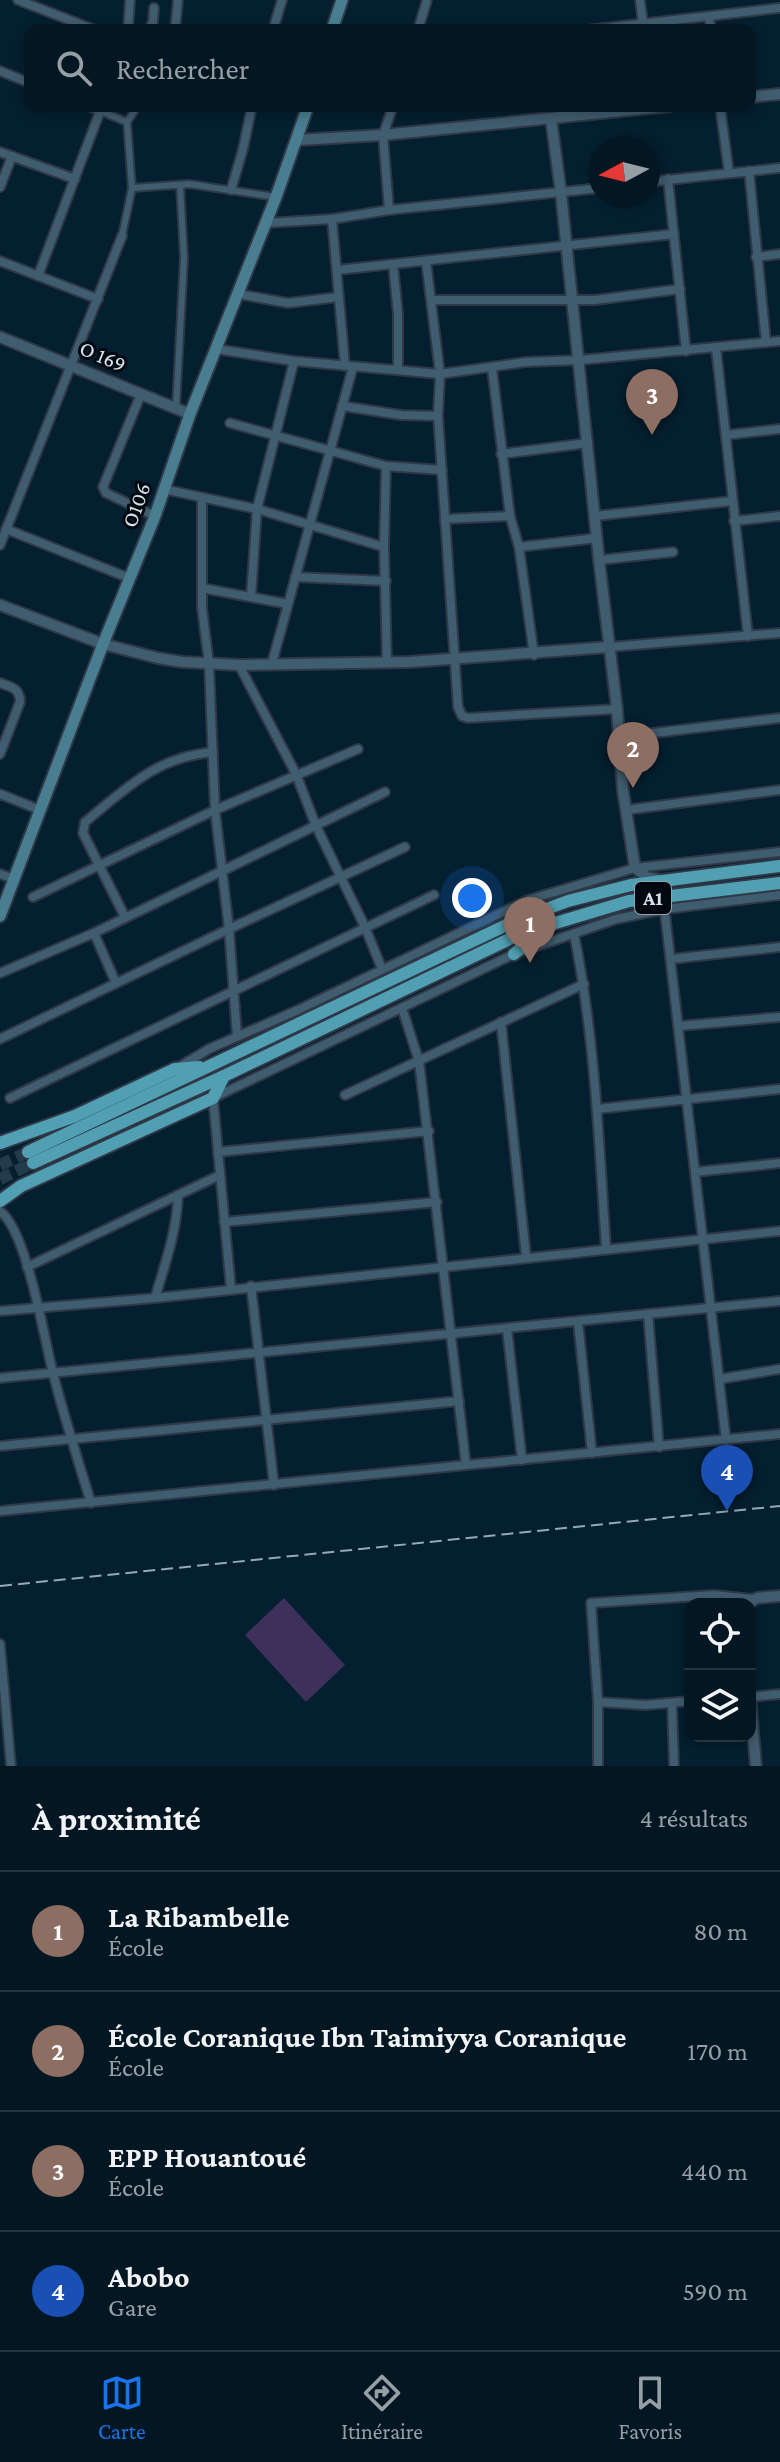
<!DOCTYPE html>
<html lang="fr">
<meta charset="utf-8">
<style>
body{margin:0;font-family:"Crimson Pro",serif;background:#112430;color:#f1f3f6}
.controls{position:absolute;right:24px;bottom:24px;display:grid;overflow:hidden;border-radius:16px;box-shadow:0 4px 12px #0003}
.controls button{width:72px;height:72px;display:grid;place-items:center;padding:0;border:0;border-bottom:2px solid #243641;background:#031723;color:#f1f3f6;font:40px sans-serif}
.compass{position:absolute;left:588px;top:136px;width:72px;height:72px;border-radius:50%;background:#031723;box-shadow:0 4px 12px #0003;rotate:263deg}
.you{position:absolute;left:472px;top:898px;width:28px;height:28px;margin:-20px;border:6px solid #fff;border-radius:50%;background:#1a73e8;box-shadow:0 0 0 12px #1a73e833}
.badge{display:grid;place-items:center;width:52px;height:52px;border-radius:50%;background:#1a73e8;color:#fff;font-size:26px;font-weight:700}
.pin{position:absolute;translate:-50% -66px;filter:drop-shadow(0 2px 4px #0008)}
.pin::after{content:'';position:absolute;top:42px;width:28px;height:24px;background:inherit;clip-path:polygon(0 0,100% 0,50% 100%)}
.list{margin:0;padding:0;list-style:none}
h2{display:flex;justify-content:space-between;align-items:center;height:104px;margin:0;padding:0 32px;font-size:34px}
h2 small{font-size:26px;font-weight:400;color:#979fa6}
.list li{display:grid;grid-template-columns:52px 1fr auto;gap:24px;align-items:center;box-sizing:border-box;height:120px;padding:0 32px;border-top:2px solid #243641}
.list b{display:block;font-size:30px;white-space:nowrap}
.list p{margin:0;font-size:26px;white-space:nowrap;color:#979fa6}
.list em{font-size:26px;font-style:normal;color:#979fa6}
.icon{flex:none;width:44px;height:44px;fill:none;stroke:currentColor;stroke-width:2;stroke-linecap:round;stroke-linejoin:round}
.map{position:relative;flex:none;width:780px;height:1766px;overflow:hidden}
.search{position:absolute;background:#031723;box-shadow:0 4px 12px #0003;left:24px;right:24px;top:24px;height:88px;display:flex;align-items:center;gap:20px;box-sizing:border-box;padding:0 28px;border-radius:16px;color:#979fa6;font-size:30px}
.sheet{height:584px;background:#031723}
nav{display:flex;justify-content:space-around;align-items:center;box-sizing:border-box;height:112px;border-top:2px solid #243641;background:#031723;font-size:22px;color:#979fa6}
nav a{display:grid;justify-items:center;gap:4px}
nav .on{color:#1a73e8}
.map>svg:first-child{display:block}
.green{fill:#3d305a}
.lines{fill:none;stroke-linecap:round;stroke-linejoin:round}
.primary-tunnel{stroke:#233c4c;stroke-width:12;stroke-dasharray:12 6;stroke-linecap:butt}
.pedestrian-casing{stroke:#2f3846;stroke-width:10}
.minor-casing{stroke:#2f3846;stroke-width:12}
.tertiary-casing{stroke:#2f3846;stroke-width:14}
.secondary-casing{stroke:#2f3846;stroke-width:15}
.primary-casing{stroke:#2f3846;stroke-width:16}
.pedestrian{stroke:#405c6f;stroke-width:6}
.minor{stroke:#405c6f;stroke-width:8}
.tertiary{stroke:#405c6f;stroke-width:10}
.secondary{stroke:#487e90;stroke-width:11}
.primary{stroke:#519fb2;stroke-width:12}
.rail{stroke:#96a9b5;stroke-width:2;stroke-dasharray:12 6;stroke-linecap:butt}
.labels{text-anchor:middle;dominant-baseline:central;stroke-width:6;stroke-linejoin:round;paint-order:stroke}
.shield{fill:#01080f;stroke:#95a1ab;stroke-width:2}
.shield-label{font-size:20px;font-weight:bold;fill:#d4e3ee}
.street-label{font-size:22px;fill:#d4e3ee;stroke:#01080f}
</style>
<div class="map">
<svg width="780" height="1766" viewBox="0 0 780 1766">
<rect width="100%" height="100%" fill="#041f2f"/>
<polygon class="green" points="284,1598 345,1665 306,1702 245,1635"/>
<g class="lines">
<g class="primary-tunnel">
<polyline points="0,1165 28,1152"/>
<polyline points="0,1179 33,1163"/>
</g>
<defs>
<g id="pedestrian">
<polyline points="100,111 127,122"/>
<polyline points="132,188 189,184 276,197"/>
<polyline points="122,236 132,188 127,122 138,106"/>
<polyline points="176,408 184,258 180,185"/>
</g>
<g id="minor">
<polyline points="18,0 95,30"/>
<polyline points="640,0 643,24"/>
<polyline points="709,17 711,30"/>
<polyline points="128,30 130,0"/>
<polyline points="149,30 153,22 154,8"/>
<polyline points="175,30 178,0"/>
<polyline points="273,30 282,0"/>
<polyline points="418,30 427,0"/>
<polyline points="587,30 780,8"/>
<polyline points="0,71 30,83"/>
<polyline points="88,106 100,111"/>
<polyline points="720,106 729,173"/>
<polyline points="0,152 75,179"/>
<polyline points="749,171 766,342"/>
<polyline points="668,179 686,351"/>
<polyline points="648,182 780,168"/>
<polyline points="0,187 12,156"/>
<polyline points="231,190 243,149 252,106"/>
<polyline points="389,210 383,135 393,106"/>
<polyline points="332,219 345,366"/>
<polyline points="266,223 332,219 389,210 600,188"/>
<polyline points="756,257 780,254"/>
<polyline points="0,261 98,299"/>
<polyline points="426,261 440,374 438,416 458,707 462,716 468,718 617,709"/>
<polyline points="393,264 398,314 398,370"/>
<polyline points="337,270 674,234"/>
<polyline points="38,276 102,106"/>
<polyline points="238,294 288,303 339,297"/>
<polyline points="432,300 595,300 680,289"/>
<polyline points="716,348 748,636"/>
<polyline points="216,349 294,361 440,374 526,362 580,360 780,341"/>
<polyline points="492,368 510,516 519,547 534,655"/>
<polyline points="141,394 103,487 106,493 155,516"/>
<polyline points="342,406 401,415 438,416"/>
<polyline points="230,423 386,466 442,470"/>
<polyline points="726,435 780,429"/>
<polyline points="501,454 588,443"/>
<polyline points="386,466 384,547 387,663"/>
<polyline points="163,489 257,509 384,547"/>
<polyline points="202,499 202,608 209,664 215,810 229,929 237,1036"/>
<polyline points="595,516 732,501"/>
<polyline points="445,519 510,516"/>
<polyline points="734,521 780,516"/>
<polyline points="6,529 129,578"/>
<polyline points="0,545 122,236"/>
<polyline points="519,547 597,538"/>
<polyline points="599,560 673,552"/>
<polyline points="295,577 386,581"/>
<polyline points="202,588 288,604"/>
<polyline points="251,597 257,509 294,361"/>
<polyline points="609,647 780,633"/>
<polyline points="272,663 353,367"/>
<polyline points="239,665 296,774 316,826 365,927 382,969"/>
<path d="M 0,683 C 11,687 20,688 20,702 L 0,754"/>
<polyline points="620,737 780,718"/>
<polyline points="0,794 40,810"/>
<polyline points="626,810 780,790"/>
<polyline points="0,874 14,879"/>
<polyline points="663,896 726,1440"/>
<polyline points="33,897 215,810 358,749"/>
<path d="M 125,917 L 83,833 L 85,822 C 127,788 156,757 213,752"/>
<polyline points="94,933 116,983"/>
<path d="M 574,934 C 595,1037 599,1143 606,1248"/>
<polyline points="671,959 780,947"/>
<polyline points="0,973 94,933 385,792"/>
<polyline points="402,1008 419,1061 466,1465"/>
<polyline points="501,1022 526,1256"/>
<polyline points="679,1026 780,1017"/>
<polyline points="0,1039 229,929 405,847"/>
<polyline points="179,1067 209,1049 298,1010 528,900 635,868 780,852"/>
<polyline points="345,1095 584,984"/>
<polyline points="10,1098 434,895"/>
<polyline points="597,1109 780,1089"/>
<polyline points="218,1152 429,1131"/>
<polyline points="695,1172 780,1163"/>
<path d="M 0,1211 C 27,1231 44,1338 53,1373 C 64,1417 78,1460 91,1503"/>
<polyline points="224,1222 437,1202"/>
<polyline points="27,1267 220,1175"/>
<polyline points="251,1286 274,1485"/>
<polyline points="231,1289 213,1098 514,954 616,919 665,909 780,895"/>
<path d="M 155,1298 C 165,1264 177,1231 178,1195"/>
<polyline points="0,1311 155,1298 780,1231"/>
<polyline points="648,1314 659,1447"/>
<polyline points="578,1322 592,1453"/>
<polyline points="507,1329 522,1460"/>
<polyline points="0,1378 780,1301"/>
<polyline points="720,1379 780,1369"/>
<polyline points="0,1446 459,1401"/>
<polyline points="0,1511 780,1434"/>
<polyline points="0,1644 11,1766"/>
<polyline points="750,1697 780,1694"/>
<polyline points="598,1702 646,1705 690,1701"/>
<polyline points="672,1703 674,1766"/>
<polyline points="598,1766 598,1702 591,1603 714,1595 752,1599"/>
</g>
<g id="tertiary">
<polyline points="750,97 780,94"/>
<polyline points="551,119 561,193 599,560 617,709 623,791 635,868 647,877 660,880"/>
<polyline points="297,140 383,135 670,106"/>
<polyline points="0,337 190,414"/>
<polyline points="0,605 103,644 158,658 183,662 239,665 409,662 609,647"/>
<polyline points="747,1604 757,1598 780,1596"/>
<polyline points="750,1698 756,1766"/>
</g>
<g id="secondary">
<polyline points="332,30 342,0"/>
<polyline points="0,916 103,644 155,516 190,414 276,197 308,106"/>
</g>
<g id="primary">
<polyline points="514,954 541,931"/>
<polyline points="0,1143 75,1116 175,1069 199,1067"/>
<polyline points="28,1152 517,920 568,901 631,885 780,866"/>
<polyline points="33,1163 224,1076 522,933 629,901 780,883"/>
<polyline points="0,1201 21,1186 213,1098 224,1076"/>
</g>
</defs>
<use href="#pedestrian" class="pedestrian-casing"/>
<use href="#minor" class="minor-casing"/>
<use href="#tertiary" class="tertiary-casing"/>
<use href="#secondary" class="secondary-casing"/>
<use href="#primary" class="primary-casing"/>
<use href="#pedestrian" class="pedestrian"/>
<use href="#minor" class="minor"/>
<use href="#tertiary" class="tertiary"/>
<use href="#secondary" class="secondary"/>
<use href="#primary" class="primary"/>
<polyline class="rail" points="0,1586 780,1506"/>
</g>
<g class="labels">
<rect class="shield" x="635" y="882" width="36" height="32" rx="6"/>
<g class="shield-label">
<text x="653" y="898">A1</text>
</g>
<g class="street-label">
<text transform="translate(103 356) rotate(23)">O 169</text>
<text transform="translate(136 505) rotate(-70)">O106</text>
</g>
</g>
</svg>
<div class="controls">
<button><svg class="icon" aria-label="locate" viewBox="0 0 24 24"><circle cx="12" cy="12" r="6"/><path d="M12 2v4M12 18v4M2 12h4M18 12h4"/></svg></button>
<button><svg class="icon" aria-label="layers" viewBox="0 0 24 24"><path d="M12 4l9 5-9 5-9-5zM3 14l9 5 9-5"/></svg></button>
</div>
<svg class="compass" viewBox="-18 -18 36 36"><path d="M0-13l5 13h-10z" fill="#e53935"/><path d="M0 13l5-13h-10z" fill="#979fa6"/></svg>
<div class="you"></div>
<div class="pin badge" style="left:530px;top:963px;background:#8d6e63">1</div>
<div class="pin badge" style="left:633px;top:788px;background:#8d6e63">2</div>
<div class="pin badge" style="left:652px;top:435px;background:#8d6e63">3</div>
<div class="pin badge" style="left:727px;top:1511px;background:#1a4fb4">4</div>
<div class="search"><svg class="icon" aria-label="search" viewBox="0 0 24 24"><circle cx="10" cy="10" r="6"/><path d="M15 15l6 6"/></svg>Rechercher</div>
</div>
<section class="sheet">
<h2>À proximité<small>4 résultats</small></h2>
<ul class="list">
<li><span class="badge" style="background:#8d6e63">1</span><div><b>La Ribambelle</b><p>École</p></div><em>80 m</em></li>
<li><span class="badge" style="background:#8d6e63">2</span><div><b>École Coranique Ibn Taimiyya Coranique</b><p>École</p></div><em>170 m</em></li>
<li><span class="badge" style="background:#8d6e63">3</span><div><b>EPP Houantoué</b><p>École</p></div><em>440 m</em></li>
<li><span class="badge" style="background:#1a4fb4">4</span><div><b>Abobo</b><p>Gare</p></div><em>590 m</em></li>
</ul>
</section>
<nav>
<a class="on"><svg class="icon" aria-label="map" viewBox="0 0 24 24"><path d="M3 6l6-2 6 2 6-2v14l-6 2-6-2-6 2zM9 4v14M15 6v14"/></svg>Carte</a>
<a><svg class="icon" aria-label="directions" viewBox="0 0 24 24"><path d="M12 3l9 9-9 9-9-9zM9 14v-3h6M13 9l2 2-2 2"/></svg>Itinéraire</a>
<a><svg class="icon" aria-label="saved" viewBox="0 0 24 24"><path d="M7 4h10v16l-5-4-5 4z"/></svg>Favoris</a>
</nav>
